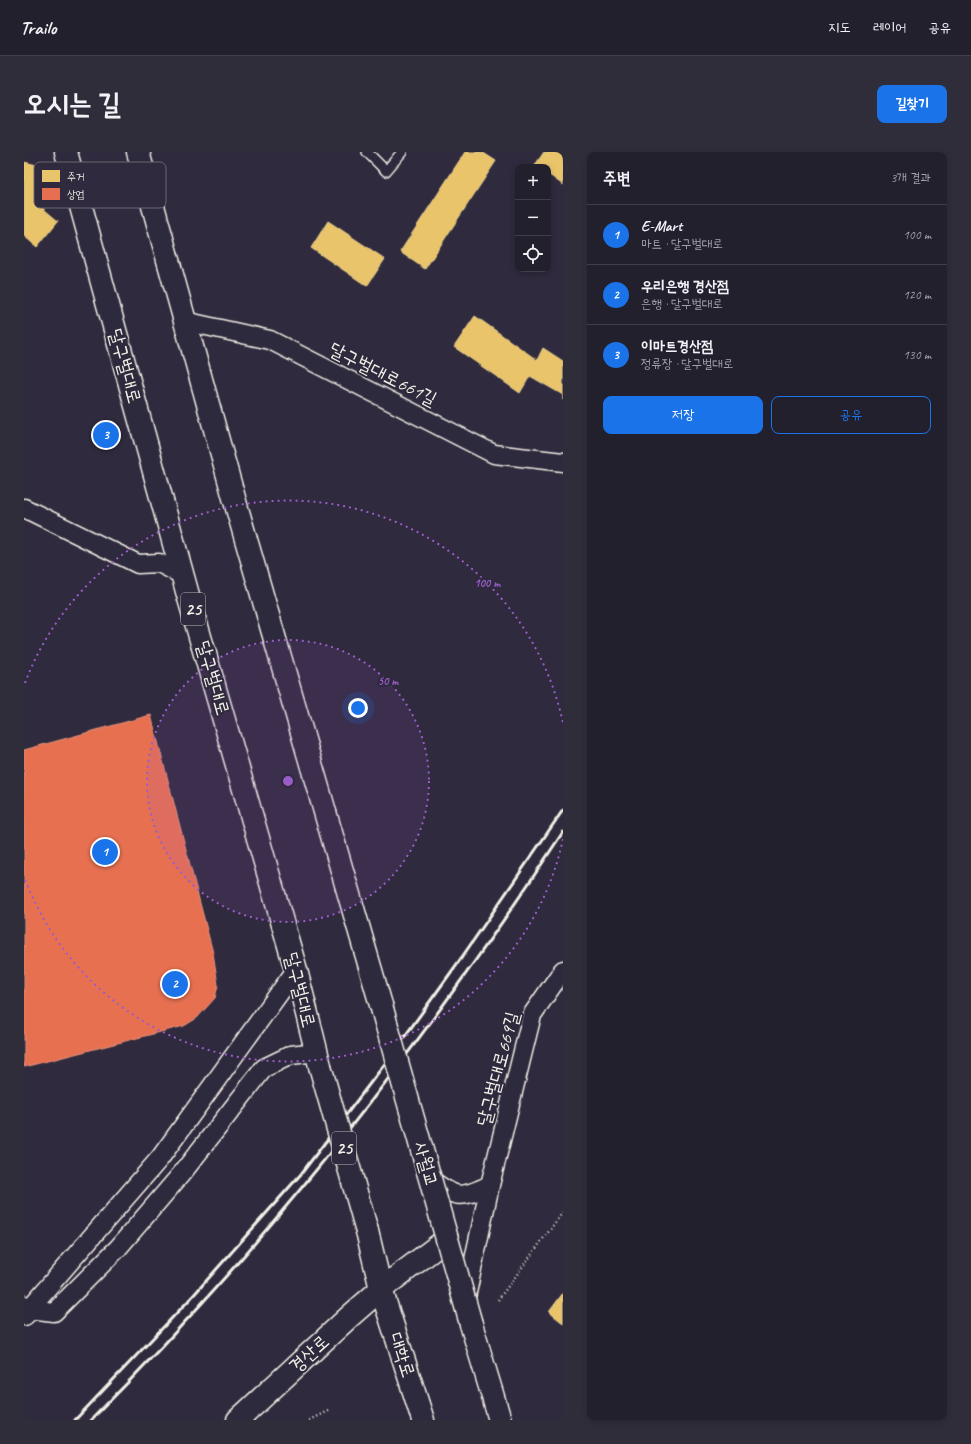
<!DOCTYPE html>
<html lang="ko">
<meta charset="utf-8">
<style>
body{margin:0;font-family:Caveat,"Poor Story",sans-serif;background:#2f2d3a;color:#f1f3f6}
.controls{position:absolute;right:12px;top:12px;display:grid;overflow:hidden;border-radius:8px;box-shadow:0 2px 6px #0003}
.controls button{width:36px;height:36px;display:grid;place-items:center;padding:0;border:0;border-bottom:1px solid #403e4a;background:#23202e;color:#f1f3f6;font:20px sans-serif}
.you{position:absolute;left:334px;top:556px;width:14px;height:14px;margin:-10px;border:3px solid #fff;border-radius:50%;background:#1a73e8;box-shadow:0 0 0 6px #1a73e833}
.badge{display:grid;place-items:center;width:26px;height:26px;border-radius:50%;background:#1a73e8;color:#fff;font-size:13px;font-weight:700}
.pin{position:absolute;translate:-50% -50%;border:2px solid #fff;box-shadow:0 1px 4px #0006}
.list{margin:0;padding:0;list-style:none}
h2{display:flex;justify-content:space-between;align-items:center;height:52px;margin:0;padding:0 16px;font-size:17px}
h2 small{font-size:13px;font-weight:400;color:#a3a3aa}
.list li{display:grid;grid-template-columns:26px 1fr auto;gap:12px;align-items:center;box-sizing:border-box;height:60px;padding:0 16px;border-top:1px solid #403e4a}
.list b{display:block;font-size:15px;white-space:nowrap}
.list p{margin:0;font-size:13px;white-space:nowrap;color:#a3a3aa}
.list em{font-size:13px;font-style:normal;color:#a3a3aa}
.actions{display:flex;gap:8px;padding:12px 16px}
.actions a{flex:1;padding:9px 0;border:1px solid #1a73e8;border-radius:8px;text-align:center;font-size:14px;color:#1a73e8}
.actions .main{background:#1a73e8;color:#fff}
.icon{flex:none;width:22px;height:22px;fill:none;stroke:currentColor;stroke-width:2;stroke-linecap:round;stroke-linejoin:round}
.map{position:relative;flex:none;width:539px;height:1268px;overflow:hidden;border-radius:8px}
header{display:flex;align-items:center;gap:24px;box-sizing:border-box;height:56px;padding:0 20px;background:#23202e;border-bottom:1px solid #403e4a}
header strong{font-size:19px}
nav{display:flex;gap:22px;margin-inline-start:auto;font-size:14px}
.intro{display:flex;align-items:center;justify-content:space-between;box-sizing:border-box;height:96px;padding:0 24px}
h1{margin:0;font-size:28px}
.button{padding:10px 18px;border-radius:8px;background:#1a73e8;color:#fff;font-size:14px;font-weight:700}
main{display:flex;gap:24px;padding:0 24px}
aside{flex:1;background:#23202e;border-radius:8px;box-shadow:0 2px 6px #0003}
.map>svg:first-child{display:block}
.homes{fill:#e9c46a;stroke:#ecd290}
.shops{fill:#e76f51;stroke:#eb967e}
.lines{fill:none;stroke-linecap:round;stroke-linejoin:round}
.lane-casing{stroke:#f4f1e8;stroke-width:12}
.street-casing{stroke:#f4f1e8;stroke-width:21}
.secondary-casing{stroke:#f4f1e8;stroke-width:25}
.primary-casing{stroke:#f4f1e8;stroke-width:25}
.path{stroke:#f4f1e8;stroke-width:2.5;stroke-dasharray:1 3;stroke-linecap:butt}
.lane{stroke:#2f2a3d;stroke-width:9}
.street{stroke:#2f2a3d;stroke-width:18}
.secondary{stroke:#2f2a3d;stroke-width:22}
.primary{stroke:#2f2a3d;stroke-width:22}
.rail{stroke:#f4f1e8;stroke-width:3}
.primary-bridge-casing{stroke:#f4f1e8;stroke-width:25;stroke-linecap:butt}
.primary-bridge{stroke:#2f2a3d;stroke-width:22}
.ring{fill:none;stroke:#995dc9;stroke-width:2;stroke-dasharray:2 4}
.labels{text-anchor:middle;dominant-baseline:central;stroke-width:4;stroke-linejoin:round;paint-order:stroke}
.shield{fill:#2f2a3d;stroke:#b9b5b5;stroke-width:1}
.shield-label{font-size:18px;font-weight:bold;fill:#f4f1e8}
.street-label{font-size:19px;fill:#f4f1e8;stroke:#2f2a3d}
.key{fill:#2f2a3d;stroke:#6a6670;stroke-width:1}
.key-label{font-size:11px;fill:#f4f1e8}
.centre{fill:#995dc9;stroke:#2f2a3d;stroke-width:2}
.ring-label{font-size:12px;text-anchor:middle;font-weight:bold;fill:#995dc9;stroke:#2f2a3d;stroke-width:4;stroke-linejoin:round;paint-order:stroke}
</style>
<header>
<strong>Trailo</strong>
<nav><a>지도</a><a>레이어</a><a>공유</a></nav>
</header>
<div class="intro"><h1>오시는 길</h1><a class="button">길찾기</a></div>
<main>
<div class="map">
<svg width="539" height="1268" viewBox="0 0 539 1268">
<rect width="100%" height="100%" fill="#2f2a3d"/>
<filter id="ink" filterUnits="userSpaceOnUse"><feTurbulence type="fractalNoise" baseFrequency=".025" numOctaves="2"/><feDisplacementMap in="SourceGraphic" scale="8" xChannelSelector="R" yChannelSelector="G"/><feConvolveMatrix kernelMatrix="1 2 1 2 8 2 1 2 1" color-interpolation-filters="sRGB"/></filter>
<g filter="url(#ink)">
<g class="homes">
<polygon points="441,0 458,0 472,9 401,117 376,100"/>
<polygon points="520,0 539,0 539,33 524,22 524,15 514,15 511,13"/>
<polygon points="0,10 26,16 15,53 34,69 13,95 0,84"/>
<polygon points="304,69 361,107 343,134 287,96"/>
<polygon points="451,164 513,208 519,196 539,209 539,248 539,243 506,224 496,241 430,195"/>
<polygon points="539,1141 539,1171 525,1160"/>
</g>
<polygon class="shops" points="127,563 189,801 194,833 191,846 173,866 160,874 0,915 0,598"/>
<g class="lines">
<defs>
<polyline id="lane" points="343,0 362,19 378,0"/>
<g id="street">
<polyline points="160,169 246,188 470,302 539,310"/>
<polyline points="0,356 114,412 135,411 160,424"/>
<path d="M 406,1027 C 433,1047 436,1047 466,1033"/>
<polyline points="441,1150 466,1033 508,863 539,818"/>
<polyline points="5,1157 136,1006 272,818"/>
<polyline points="5,1157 30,1160 94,1096 159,1020 240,916 267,903 292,900"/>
</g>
<g id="secondary">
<polyline points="0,1155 5,1157 0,1162"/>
<polyline points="214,1268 325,1165 357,1137 423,1087"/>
</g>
<g id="primary">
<polyline points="42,0 164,443 272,818 296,914"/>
<polyline points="114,0 212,353 357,853"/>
<polyline points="343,1079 357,1137 399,1268"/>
<polyline points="447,1172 476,1268"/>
</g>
</defs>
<use href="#lane" class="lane-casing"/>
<use href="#street" class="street-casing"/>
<use href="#secondary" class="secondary-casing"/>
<use href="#primary" class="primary-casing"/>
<g class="path">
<polyline points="474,1148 539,1060"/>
<polyline points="285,1268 306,1258"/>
</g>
<use href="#lane" class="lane"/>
<use href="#street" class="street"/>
<use href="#secondary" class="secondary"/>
<use href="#primary" class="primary"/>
<g class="rail">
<polyline points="51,1268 167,1146 277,1022 363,909 438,805 539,658"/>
<path d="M 67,1268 C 245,1090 401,890 539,680"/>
</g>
<defs>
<g id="primary-bridge">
<polyline points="357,853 447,1172"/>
<polyline points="296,914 343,1079"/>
</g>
</defs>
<use href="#primary-bridge" class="primary-bridge-casing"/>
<use href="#primary-bridge" class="primary-bridge"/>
</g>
</g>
<circle cx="264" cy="629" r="141" fill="#995dc9" fill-opacity=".12"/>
<g class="ring">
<circle cx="264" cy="629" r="141"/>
<path d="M539 687A281 281 0 0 1 1 727M1 531A281 281 0 0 1 539 571"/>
</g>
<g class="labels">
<g class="shield">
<rect x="157" y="441" width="24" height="32" rx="3"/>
<rect x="308" y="980" width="24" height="32" rx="3"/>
</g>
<g class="shield-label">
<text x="169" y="457">25</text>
<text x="320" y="996">25</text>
</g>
<g class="street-label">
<text transform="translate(101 214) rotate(75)">달구벌대로</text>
<text transform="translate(359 222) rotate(27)">달구벌대로661길</text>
<text transform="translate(189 526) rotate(74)">달구벌대로</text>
<text transform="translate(276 838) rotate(76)">달구벌대로</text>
<text transform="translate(474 917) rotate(-75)">달구벌대로669길</text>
<text transform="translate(402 1012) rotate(74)">사월교</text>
<text transform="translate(285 1202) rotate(-42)">경산로</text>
<text transform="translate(378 1203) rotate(72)">대학로</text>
</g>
</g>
<rect x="10" y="10" width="132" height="46" rx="6" class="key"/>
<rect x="18" y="18" width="18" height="12" fill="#e9c46a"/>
<rect x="18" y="36" width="18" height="12" fill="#e76f51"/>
<g class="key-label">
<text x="43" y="28">주거</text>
<text x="43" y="46">상업</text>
</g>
<circle cx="264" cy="629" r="6" class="centre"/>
<g class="ring-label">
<text x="463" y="435">100 m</text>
<text x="364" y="533">50 m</text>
</g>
</svg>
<div class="controls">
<button>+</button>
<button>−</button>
<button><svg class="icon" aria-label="locate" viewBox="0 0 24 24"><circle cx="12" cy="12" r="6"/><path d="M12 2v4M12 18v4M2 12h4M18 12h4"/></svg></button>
</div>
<div class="you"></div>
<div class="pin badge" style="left:81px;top:700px">1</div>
<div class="pin badge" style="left:151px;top:832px">2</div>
<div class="pin badge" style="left:82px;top:283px">3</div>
</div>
<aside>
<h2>주변<small>3개 결과</small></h2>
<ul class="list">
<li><span class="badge">1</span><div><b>E-Mart</b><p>마트 · 달구벌대로</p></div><em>100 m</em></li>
<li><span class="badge">2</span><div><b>우리은행 경산점</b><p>은행 · 달구벌대로</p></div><em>120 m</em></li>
<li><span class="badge">3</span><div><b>이마트경산점</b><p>정류장 · 달구벌대로</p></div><em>130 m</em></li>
</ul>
<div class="actions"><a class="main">저장</a><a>공유</a></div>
</aside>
</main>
